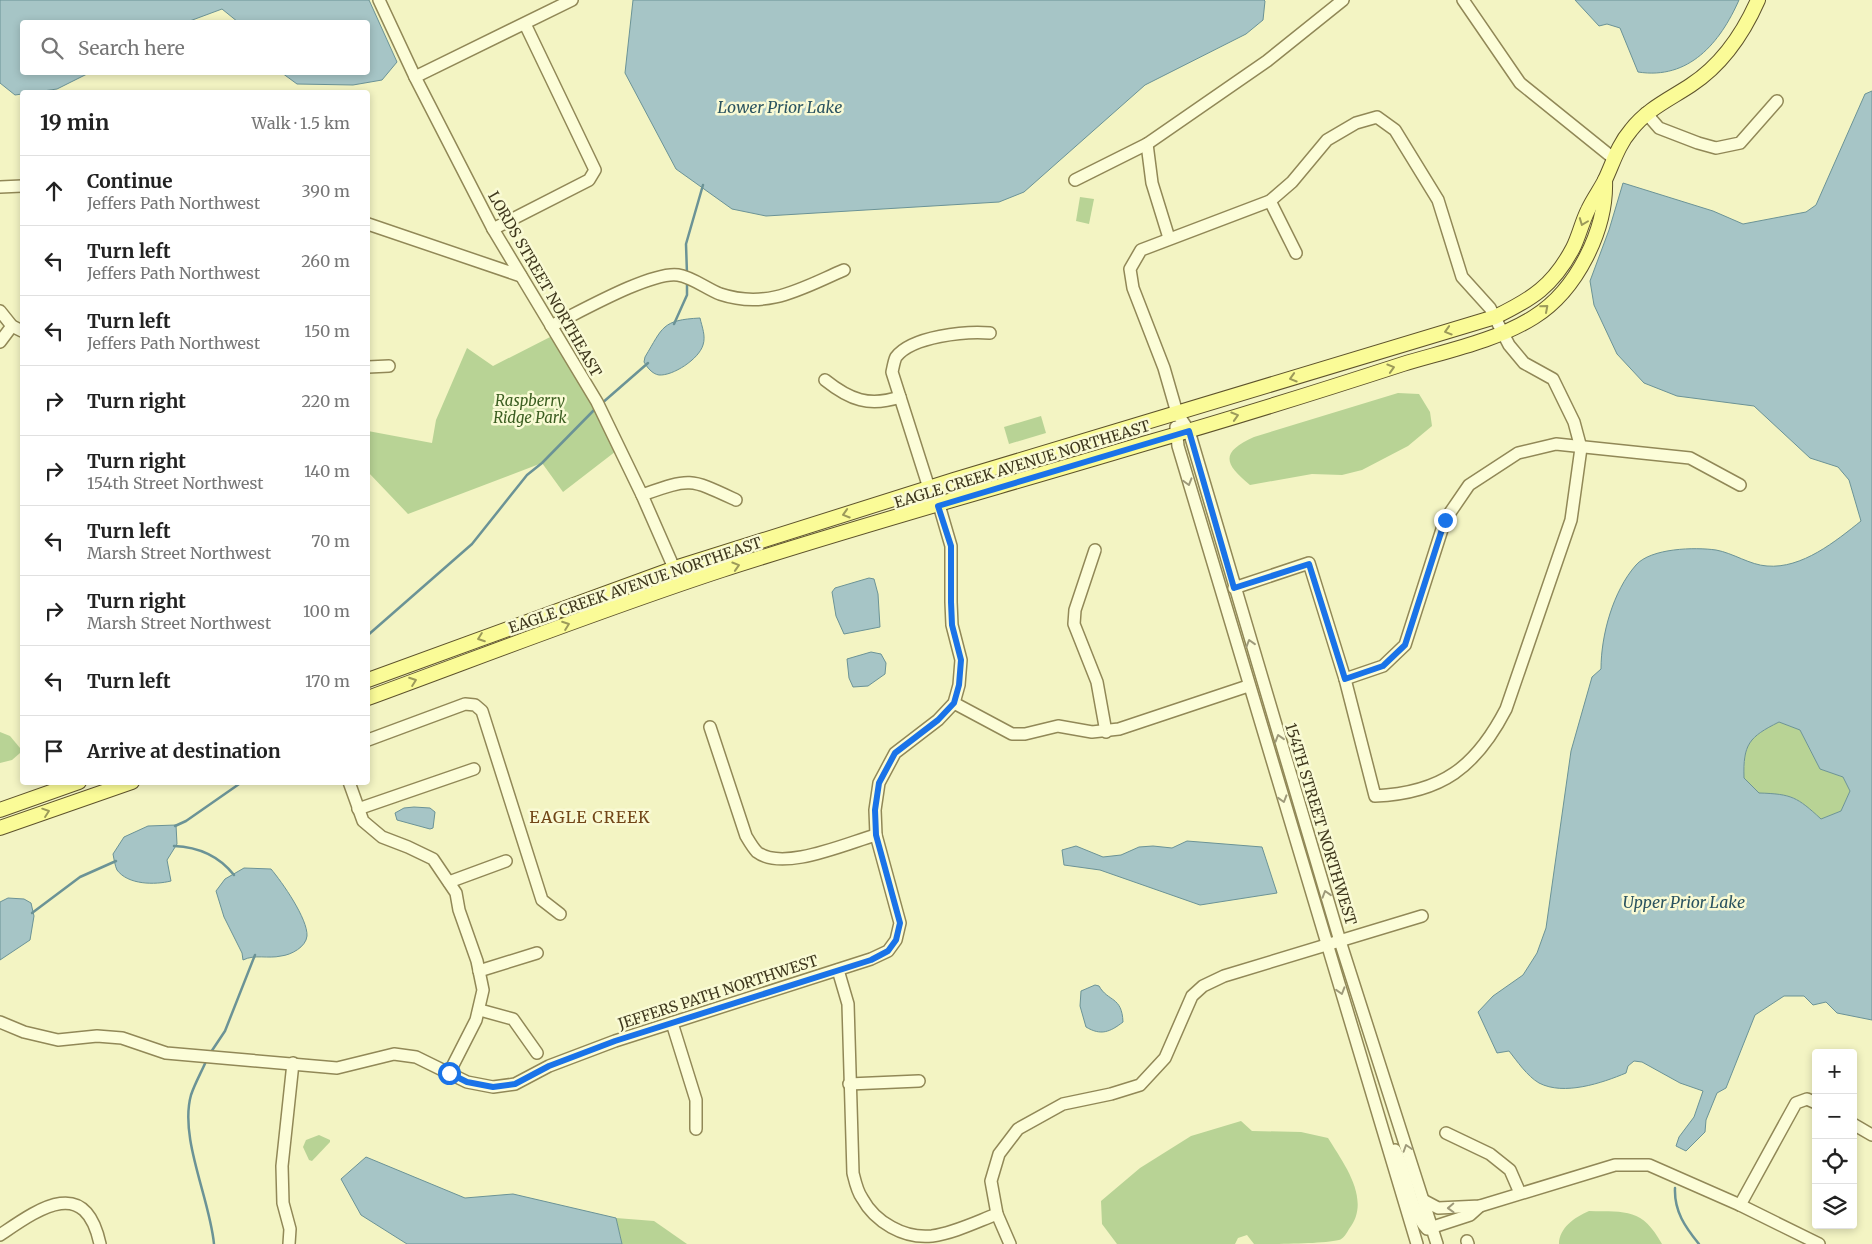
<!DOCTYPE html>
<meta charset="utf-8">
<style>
body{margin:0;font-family:Merriweather,serif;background:#f6f6f6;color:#222}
.controls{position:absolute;right:15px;bottom:15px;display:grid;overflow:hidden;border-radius:5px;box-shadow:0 2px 8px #0003}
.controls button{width:45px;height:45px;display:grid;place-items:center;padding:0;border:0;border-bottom:1px solid #e0e0e0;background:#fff;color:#222;font:25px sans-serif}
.stop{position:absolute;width:15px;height:15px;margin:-11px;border:4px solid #1a73e8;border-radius:50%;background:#fff}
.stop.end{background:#1a73e8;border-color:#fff;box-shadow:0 1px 5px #0008}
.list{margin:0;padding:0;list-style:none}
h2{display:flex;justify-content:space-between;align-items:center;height:65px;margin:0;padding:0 20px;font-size:21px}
h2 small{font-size:16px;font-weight:400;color:#767676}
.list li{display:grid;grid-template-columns:32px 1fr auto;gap:15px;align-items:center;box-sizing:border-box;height:70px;padding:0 20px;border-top:1px solid #e0e0e0}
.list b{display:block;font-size:19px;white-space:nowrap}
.list p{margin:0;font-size:16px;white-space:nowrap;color:#767676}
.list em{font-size:16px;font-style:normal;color:#767676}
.icon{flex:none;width:28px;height:28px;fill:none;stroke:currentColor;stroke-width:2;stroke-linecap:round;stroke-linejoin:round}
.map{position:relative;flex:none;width:1872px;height:1244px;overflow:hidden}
.search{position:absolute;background:#fff;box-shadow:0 2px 8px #0003;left:20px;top:20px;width:350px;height:55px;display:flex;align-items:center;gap:12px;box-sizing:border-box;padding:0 18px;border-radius:5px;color:#767676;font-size:19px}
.panel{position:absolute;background:#fff;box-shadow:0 2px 8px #0003;left:20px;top:90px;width:350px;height:695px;border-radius:5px}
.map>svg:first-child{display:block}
.green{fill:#b8d395}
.water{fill:#a6c5c6;stroke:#6b9396;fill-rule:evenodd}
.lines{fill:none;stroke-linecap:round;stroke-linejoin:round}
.stream{stroke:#6b9396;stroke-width:2.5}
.minor-casing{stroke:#918857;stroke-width:14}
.major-casing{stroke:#5e532c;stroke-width:16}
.minor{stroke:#fcfdd8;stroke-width:11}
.major{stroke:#fafb97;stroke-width:14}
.oneway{stroke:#9c9a5a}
.oneway2{stroke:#9e9a7a}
.route{stroke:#1a73e8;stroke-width:6}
.labels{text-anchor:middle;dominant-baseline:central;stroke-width:5;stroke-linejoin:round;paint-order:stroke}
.street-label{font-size:15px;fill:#3f381d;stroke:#f9fad4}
.park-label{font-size:15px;font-style:italic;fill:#3b5e21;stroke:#f9fad4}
.water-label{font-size:16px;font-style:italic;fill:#2a5360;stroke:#f9fad4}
.neighbourhood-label{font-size:16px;letter-spacing:1px;fill:#714617;stroke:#f9fad4}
</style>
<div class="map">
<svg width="1872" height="1244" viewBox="0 0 1872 1244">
<rect width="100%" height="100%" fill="#f3f4c3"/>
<g class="green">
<polygon points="1080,197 1094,199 1089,224 1076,221"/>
<polygon points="556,334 620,448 563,492 542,463 408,514 368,472 368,431 432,443 436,420 467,348 493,366"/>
<path d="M 1398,393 L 1419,394 L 1430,412 L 1432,426 L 1408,446 L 1362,470 L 1342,475 L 1312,474 L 1250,485 C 1223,463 1221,452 1254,437 Z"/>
<polygon points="1041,416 1046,433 1009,444 1004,427"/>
<path d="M 1779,722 L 1800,730 L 1820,769 L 1843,777 L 1850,791 L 1841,811 L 1821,819 C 1797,797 1792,794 1759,793 L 1744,778 C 1744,743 1748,738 1779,722 Z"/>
<polygon points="0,732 10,736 20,748 20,753 12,760 0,763"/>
<path d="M 1241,1121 L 1252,1131 L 1301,1132 L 1328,1138 C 1344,1164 1372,1200 1349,1229 C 1347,1233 1343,1239 1339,1240 C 1322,1244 1275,1244 1254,1244 L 1247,1235 L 1238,1238 L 1235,1244 L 1117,1244 L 1102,1224 L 1101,1201 L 1140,1168 L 1191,1136 Z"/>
<polygon points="319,1135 330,1140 330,1142 312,1161 309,1160 303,1147 306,1140"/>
<path d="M 1589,1211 C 1627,1212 1642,1208 1662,1244 L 1559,1244 C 1559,1228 1575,1217 1589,1211 Z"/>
<polygon points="616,1218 654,1221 687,1244 622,1244"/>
</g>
<g class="water">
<polygon points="0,0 369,0 397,62 382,80 353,85 297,84 282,73 368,72 368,22 238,22 222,9 187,22 22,22 22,72 89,73 57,89 15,95 0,83"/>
<polygon points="633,0 1264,0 1265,1 1263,20 1246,34 1145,85 1024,192 999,202 766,216 732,209 676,169 625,73"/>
<path d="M 1575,0 L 1739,0 C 1720,43 1689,80 1638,72 L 1620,28 L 1607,24 L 1599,26 Z"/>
<path d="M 1872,91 L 1872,1020 L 1837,1013 L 1826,1002 L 1813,1005 L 1804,996 L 1784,996 L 1755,1015 L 1726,1088 L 1717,1093 L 1706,1120 L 1705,1132 L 1686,1151 L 1676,1146 L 1679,1137 L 1694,1117 L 1703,1091 L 1680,1083 L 1642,1062 L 1634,1061 L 1628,1066 L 1626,1073 C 1602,1083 1564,1096 1539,1083 C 1527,1076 1517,1061 1509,1051 L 1497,1053 L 1478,1012 L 1493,996 L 1523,975 L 1537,953 L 1546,928 L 1571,751 L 1592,677 L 1601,669 C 1601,635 1613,591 1636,565 C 1651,548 1695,547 1716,550 C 1733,553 1750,565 1767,566 C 1802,569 1836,541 1861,521 L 1849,480 L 1838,467 L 1810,458 L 1754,406 L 1677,396 L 1644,383 L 1617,354 L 1594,305 L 1590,281 L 1609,230 L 1623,183 L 1713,211 L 1743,224 L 1806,212 L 1816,205 L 1865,94 ZM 1779,722 L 1800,730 L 1820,769 L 1843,777 L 1850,791 L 1841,811 L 1821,819 C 1797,797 1792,794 1759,793 L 1744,778 C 1743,744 1749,737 1779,722 Z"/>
<path d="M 700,318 C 702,327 706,336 703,345 C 699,359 673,376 659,375 C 652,374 647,367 644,362 L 645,357 C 663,327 662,320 700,318 Z"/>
<polygon points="869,578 874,579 878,594 880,627 844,634 836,616 832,592 835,588"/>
<polygon points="871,652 881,654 886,663 885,674 868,686 853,687 849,678 847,659"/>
<polygon points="414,807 430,808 435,812 433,828 430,829 397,820 395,813 404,808"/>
<path d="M 176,825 L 177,844 L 167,860 L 171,881 C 155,885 128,885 117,870 C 115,866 114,859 113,854 L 124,837 L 148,826 Z"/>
<polygon points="1187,841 1262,847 1277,893 1200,905 1100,870 1064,865 1062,850 1076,846 1103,857 1121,855 1139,847 1153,846 1172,848"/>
<path d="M 244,868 L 271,869 C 282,882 308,919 307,936 C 306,947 291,955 281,956 C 268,959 255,954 243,960 L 242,953 L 224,917 L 216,891 L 225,879 Z"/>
<polygon points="8,898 24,899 31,903 34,916 30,940 0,960 0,902"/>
<path d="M 1095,985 L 1099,986 C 1108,1002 1122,996 1123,1022 C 1110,1032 1101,1036 1086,1027 L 1080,1006 L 1081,991 Z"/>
<polygon points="366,1157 465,1198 513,1194 616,1218 622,1244 407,1244 361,1215 341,1179"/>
</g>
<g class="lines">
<g class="stream">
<polyline points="687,274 686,244 703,185"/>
<polyline points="674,324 687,295 687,282"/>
<polyline points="601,404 648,363"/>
<polyline points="368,635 472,544 527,475 542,463 597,407"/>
<polyline points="175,826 186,821 242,782"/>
<path d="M 174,846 C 199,847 219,856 234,875"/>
<polyline points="32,913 80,877 116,861"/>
<polyline points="211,1052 225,1031 255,955"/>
<path d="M 207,1059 C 202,1071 195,1083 191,1095 C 179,1138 210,1199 214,1244"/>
<path d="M 1675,1188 C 1674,1211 1685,1227 1699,1244"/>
</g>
<defs>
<g id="minor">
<polyline points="379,0 415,77 493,229 597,402 642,495 681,584"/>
<polyline points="1463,0 1520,83 1613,158"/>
<polyline points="415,77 572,0"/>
<polyline points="1646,113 1659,128 1698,143 1716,148 1740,143 1777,101"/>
<polyline points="1147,144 1152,183 1169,238"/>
<polyline points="1075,180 1147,144 1267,61 1343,0"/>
<polyline points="0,187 22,186"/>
<polyline points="1270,201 1296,253"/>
<polyline points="368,224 521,276"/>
<polyline points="493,229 589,180 595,170 525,24"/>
<polyline points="0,311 12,326 22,331"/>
<path d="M 551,326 C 578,313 651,271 678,275 C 692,277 707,289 720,294 C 768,310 802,288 844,270"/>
<polyline points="0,342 12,326"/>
<polyline points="368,367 389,366"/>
<path d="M 825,380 C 850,400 869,407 900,397"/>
<polyline points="1176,427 1178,446 1417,1244"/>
<path d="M 929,488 L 892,372 C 893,368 894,361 896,357 C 912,336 966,331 990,333"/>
<path d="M 642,495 C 691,478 689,478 736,500"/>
<polyline points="1095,550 1075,610 1074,624 1097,682 1106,732"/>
<path d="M 1234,588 L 1309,563 L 1345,679 L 1375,796 C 1442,793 1476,767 1506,709 L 1571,520 L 1581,448 L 1574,422 L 1553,379 L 1524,363 L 1509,345 L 1490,308 L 1462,277 L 1438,200 L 1395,130 L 1377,117 L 1356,123 L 1327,140 L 1292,182 L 1270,201 L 1141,250 L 1130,269 L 1133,288 L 1164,368 L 1177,413 L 1189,431 L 1340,941 L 1437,1244"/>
<polyline points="1345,679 1383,666 1405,645 1445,520 1469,485 1518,453 1556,444 1690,458 1740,485"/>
<polyline points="954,703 1012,734 1025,734 1058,726 1092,732 1119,729 1248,686"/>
<path d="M 710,727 L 746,836 C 749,841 753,848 757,852 C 783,872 847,843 876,835"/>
<polyline points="368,740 465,704 475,705 482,711 542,900 560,914"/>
<polyline points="349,782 363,821 382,837 408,847 433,859 456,893 459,910 477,961 483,990 476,1020 449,1073"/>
<polyline points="358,809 474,769"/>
<polyline points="449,882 506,861"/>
<path d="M 838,970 L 848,1004 L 853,1173 C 855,1181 857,1191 862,1198 C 875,1222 904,1239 932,1236 C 954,1233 976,1222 997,1214"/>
<polyline points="479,971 537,953"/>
<polyline points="480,1010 513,1019 537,1053"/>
<polyline points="0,1022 24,1032 58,1040 97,1036 122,1038 166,1053 337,1068 394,1054 416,1057 467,1082 493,1087 515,1084 549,1066 615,1041 871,959 888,951 896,940 900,923 876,835 875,810 879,783 895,753 938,720 954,703 959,685 961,660 952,625 951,602 951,546 939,505"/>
<polyline points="672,1023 696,1100 696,1129"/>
<polyline points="849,1084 919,1081"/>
<polyline points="1853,1124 1872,1135"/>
<polyline points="1446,1133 1490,1154 1510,1170 1520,1193"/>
<path d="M 1395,1150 C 1407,1173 1410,1211 1427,1229 L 1470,1215 L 1480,1206"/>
<polyline points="1423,1200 1438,1208 1480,1206 1615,1165 1649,1165 1740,1205 1819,1244"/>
<polyline points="1740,1205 1796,1103 1807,1099 1816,1103"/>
<path d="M 0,1235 C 37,1210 85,1174 100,1244"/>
<polyline points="1467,1241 1468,1244"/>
<polyline points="289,1244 290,1229 283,1203 282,1166 293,1063"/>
<polyline points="1010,1244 997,1214 991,1181 999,1154 1018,1129 1063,1104 1111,1094 1140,1085 1165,1058 1192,996 1203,986 1224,976 1422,916"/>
</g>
<g id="major">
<path d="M 368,680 L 675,568 L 954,480 L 1495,317 C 1532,299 1553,286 1573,248 C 1579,236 1582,222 1588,210 C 1593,199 1600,190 1605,180 C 1613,163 1618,145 1631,130 C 1647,109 1670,99 1691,85 C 1723,64 1743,34 1758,0"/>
<path d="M 368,698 C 485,655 603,609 722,570 C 861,525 1003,486 1143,444 C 1230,419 1317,392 1403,364 C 1446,351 1496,341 1534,317 C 1577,290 1607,229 1605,180"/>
<polyline points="0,810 79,782"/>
<polyline points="0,828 132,782"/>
</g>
</defs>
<use href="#minor" class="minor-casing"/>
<use href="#major" class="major-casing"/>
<use href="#minor" class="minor"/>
<use href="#major" class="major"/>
</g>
<defs><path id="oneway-chevron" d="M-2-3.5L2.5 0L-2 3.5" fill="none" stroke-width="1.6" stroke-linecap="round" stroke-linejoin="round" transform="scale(1.25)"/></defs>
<g class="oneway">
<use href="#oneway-chevron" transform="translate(1583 222) rotate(111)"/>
<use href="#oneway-chevron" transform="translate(1545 308) rotate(-41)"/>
<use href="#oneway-chevron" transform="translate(1448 331) rotate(163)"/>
<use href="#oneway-chevron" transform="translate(1391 368) rotate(-17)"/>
<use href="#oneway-chevron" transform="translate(1293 378) rotate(163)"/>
<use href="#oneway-chevron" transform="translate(1235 416) rotate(-17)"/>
<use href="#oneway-chevron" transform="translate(846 514) rotate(163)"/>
<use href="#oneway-chevron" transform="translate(736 566) rotate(-17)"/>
<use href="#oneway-chevron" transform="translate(566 625) rotate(-20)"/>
<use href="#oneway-chevron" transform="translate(481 638) rotate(160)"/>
<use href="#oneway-chevron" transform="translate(413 681) rotate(-20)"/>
<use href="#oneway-chevron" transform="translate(46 812) rotate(-19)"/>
</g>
<g class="oneway2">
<use href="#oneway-chevron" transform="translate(1188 482) rotate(74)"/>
<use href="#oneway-chevron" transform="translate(1250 643) rotate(-107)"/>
<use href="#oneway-chevron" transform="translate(1279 738) rotate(-107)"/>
<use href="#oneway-chevron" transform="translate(1283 799) rotate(73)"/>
<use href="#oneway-chevron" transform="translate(1326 894) rotate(-107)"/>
<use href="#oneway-chevron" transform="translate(1341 991) rotate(73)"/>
<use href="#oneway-chevron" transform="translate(1407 1148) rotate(-108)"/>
<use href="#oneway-chevron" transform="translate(1451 1208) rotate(178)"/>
</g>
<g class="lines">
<polyline class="route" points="449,1073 467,1082 493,1087 515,1084 549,1066 615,1041 871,960 888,951 896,940 900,923 876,835 875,810 879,783 895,753 938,720 954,703 959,685 961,660 952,625 951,602 951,546 938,506 1189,431 1234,588 1309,564 1345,679 1383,666 1405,645 1445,520"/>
</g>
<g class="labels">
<g class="street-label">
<text transform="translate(545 284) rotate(60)">LORDS STREET NORTHEAST</text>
<text transform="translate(1022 464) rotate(-17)">EAGLE CREEK AVENUE NORTHEAST</text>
<text transform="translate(635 585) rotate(-19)">EAGLE CREEK AVENUE NORTHEAST</text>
<text transform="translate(1321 824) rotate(73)">154TH STREET NORTHWEST</text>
<text transform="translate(718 992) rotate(-18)">JEFFERS PATH NORTHWEST</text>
</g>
<g class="park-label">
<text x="530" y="400">Raspberry<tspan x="530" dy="17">Ridge Park</tspan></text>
</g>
<g class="water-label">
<text x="780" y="107">Lower Prior Lake</text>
<text x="1684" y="902">Upper Prior Lake</text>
</g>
<g class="neighbourhood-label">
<text x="590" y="817">EAGLE CREEK</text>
</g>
</g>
</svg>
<div class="controls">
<button>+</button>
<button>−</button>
<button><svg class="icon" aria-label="locate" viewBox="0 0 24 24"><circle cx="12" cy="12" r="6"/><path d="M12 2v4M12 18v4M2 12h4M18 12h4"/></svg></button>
<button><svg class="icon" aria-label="layers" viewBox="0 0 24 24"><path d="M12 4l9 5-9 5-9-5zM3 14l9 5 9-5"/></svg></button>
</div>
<div class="stop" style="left:449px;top:1073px"></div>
<div class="stop end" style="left:1445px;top:520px"></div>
<div class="search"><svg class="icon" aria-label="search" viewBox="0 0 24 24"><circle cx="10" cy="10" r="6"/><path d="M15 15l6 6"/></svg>Search here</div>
<section class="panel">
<h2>19 min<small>Walk · 1.5 km</small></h2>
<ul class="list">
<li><svg class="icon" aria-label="ahead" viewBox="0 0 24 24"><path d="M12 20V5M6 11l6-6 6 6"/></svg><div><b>Continue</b><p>Jeffers Path Northwest</p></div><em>390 m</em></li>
<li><svg class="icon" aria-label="left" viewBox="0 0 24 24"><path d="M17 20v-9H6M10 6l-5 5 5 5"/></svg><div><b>Turn left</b><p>Jeffers Path Northwest</p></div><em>260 m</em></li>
<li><svg class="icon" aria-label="left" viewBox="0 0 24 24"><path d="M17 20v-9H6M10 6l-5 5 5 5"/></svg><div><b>Turn left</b><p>Jeffers Path Northwest</p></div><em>150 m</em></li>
<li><svg class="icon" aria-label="right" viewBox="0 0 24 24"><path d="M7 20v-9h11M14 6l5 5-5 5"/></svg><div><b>Turn right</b></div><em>220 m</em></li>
<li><svg class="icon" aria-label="right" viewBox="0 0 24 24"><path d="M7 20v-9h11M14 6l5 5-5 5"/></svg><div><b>Turn right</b><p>154th Street Northwest</p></div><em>140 m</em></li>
<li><svg class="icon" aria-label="left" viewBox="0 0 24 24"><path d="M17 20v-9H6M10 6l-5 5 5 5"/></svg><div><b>Turn left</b><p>Marsh Street Northwest</p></div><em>70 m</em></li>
<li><svg class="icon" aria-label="right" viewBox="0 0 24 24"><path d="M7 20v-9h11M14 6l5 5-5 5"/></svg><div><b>Turn right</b><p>Marsh Street Northwest</p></div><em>100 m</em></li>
<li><svg class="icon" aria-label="left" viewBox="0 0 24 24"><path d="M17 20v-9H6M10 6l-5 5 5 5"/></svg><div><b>Turn left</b></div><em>170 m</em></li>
<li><svg class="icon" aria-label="arrive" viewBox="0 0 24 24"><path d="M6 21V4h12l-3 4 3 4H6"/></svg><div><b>Arrive at destination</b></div></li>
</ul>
</section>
</div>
